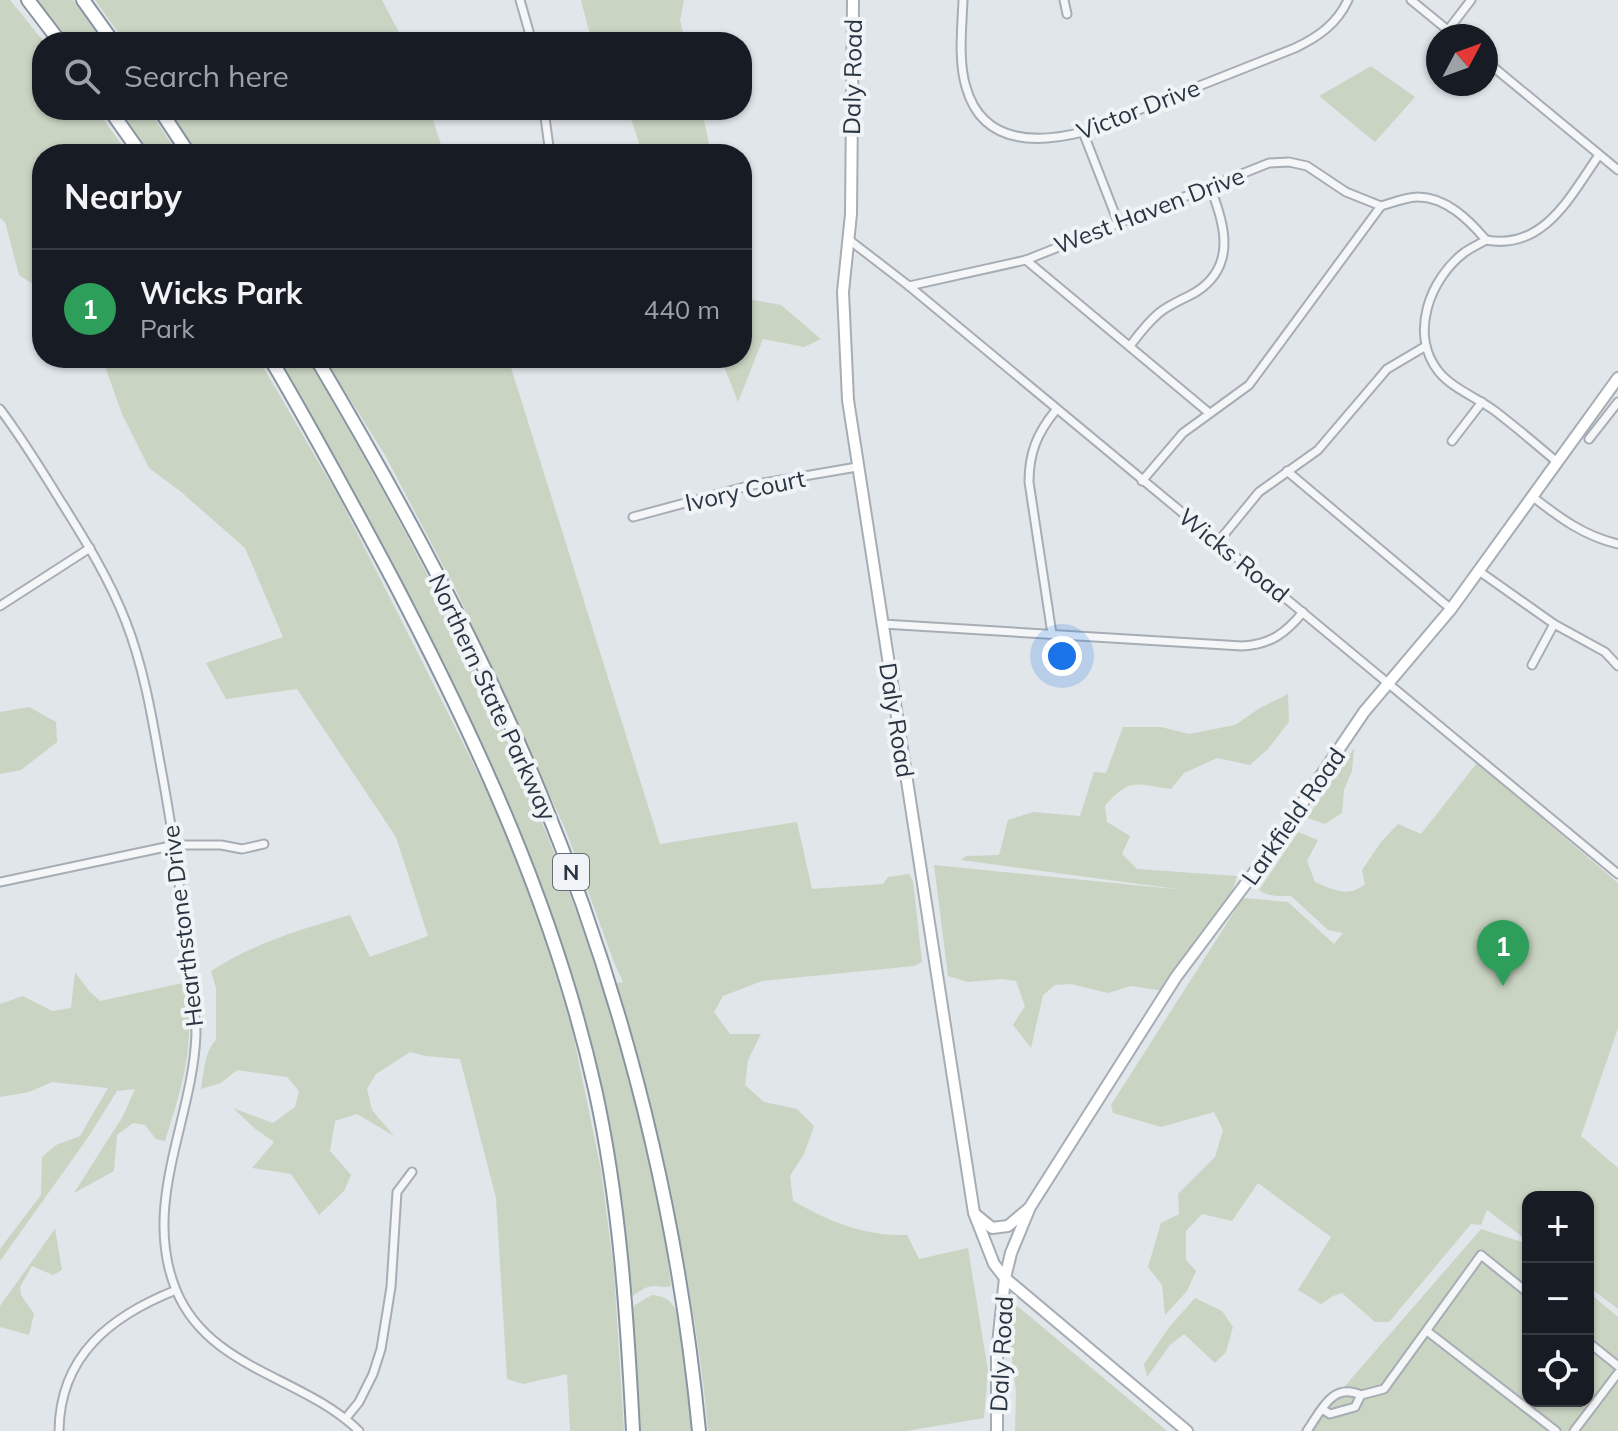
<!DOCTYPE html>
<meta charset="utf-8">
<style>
body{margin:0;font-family:Mulish,sans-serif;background:#20242c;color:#f1f3f6}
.controls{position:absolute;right:24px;bottom:24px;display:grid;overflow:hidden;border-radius:16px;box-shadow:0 2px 6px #0004}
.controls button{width:72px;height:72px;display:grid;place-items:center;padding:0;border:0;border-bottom:2px solid #363941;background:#171b24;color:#f1f3f6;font:40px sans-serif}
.compass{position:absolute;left:1426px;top:24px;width:72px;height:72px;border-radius:50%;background:#171b24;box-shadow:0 2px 6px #0004;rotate:49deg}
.you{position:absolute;left:1062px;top:656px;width:28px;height:28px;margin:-20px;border:6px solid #fff;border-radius:50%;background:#1a73e8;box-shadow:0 0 0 12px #1a73e833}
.badge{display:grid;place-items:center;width:52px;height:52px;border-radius:50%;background:#8c9099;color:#fff;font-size:26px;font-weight:700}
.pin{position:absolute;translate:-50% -66px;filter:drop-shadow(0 2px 4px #0008)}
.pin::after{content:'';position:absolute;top:42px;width:28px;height:24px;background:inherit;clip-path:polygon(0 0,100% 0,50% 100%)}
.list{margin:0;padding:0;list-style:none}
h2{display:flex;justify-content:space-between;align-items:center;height:104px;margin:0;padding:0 32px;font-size:34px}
h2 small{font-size:26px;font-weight:400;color:#9ea1a6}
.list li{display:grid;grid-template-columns:52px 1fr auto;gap:24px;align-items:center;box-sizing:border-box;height:120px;padding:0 32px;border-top:2px solid #363941}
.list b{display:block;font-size:30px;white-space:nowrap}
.list p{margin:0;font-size:26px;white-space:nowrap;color:#9ea1a6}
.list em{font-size:26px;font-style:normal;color:#9ea1a6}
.icon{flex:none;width:44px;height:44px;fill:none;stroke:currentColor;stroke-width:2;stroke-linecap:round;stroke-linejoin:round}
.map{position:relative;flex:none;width:1618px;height:1431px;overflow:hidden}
.search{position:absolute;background:#171b24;box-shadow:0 2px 6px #0004;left:32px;top:32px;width:720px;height:88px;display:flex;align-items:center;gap:20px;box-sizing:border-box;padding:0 28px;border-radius:32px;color:#9ea1a6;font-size:30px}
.panel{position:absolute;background:#171b24;box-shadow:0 2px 6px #0004;left:32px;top:144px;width:720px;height:224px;border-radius:32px}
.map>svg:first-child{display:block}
.green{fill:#c9d4c2}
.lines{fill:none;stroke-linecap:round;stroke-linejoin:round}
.street-casing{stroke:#a6adb4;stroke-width:11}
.secondary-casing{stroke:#a6adb4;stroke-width:14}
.highway-casing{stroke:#8895a1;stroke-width:16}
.street{stroke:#f4f6f8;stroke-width:7}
.secondary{stroke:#fff;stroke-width:10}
.highway{stroke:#fff;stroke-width:12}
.labels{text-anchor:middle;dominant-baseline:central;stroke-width:8;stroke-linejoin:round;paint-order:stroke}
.shield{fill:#f1f4f7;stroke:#656e78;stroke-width:2}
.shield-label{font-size:22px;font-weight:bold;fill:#293542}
.street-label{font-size:24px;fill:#293542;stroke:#f1f4f7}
</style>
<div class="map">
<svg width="1618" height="1431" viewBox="0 0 1618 1431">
<rect width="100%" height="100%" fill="#e1e6ea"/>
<g class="green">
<polygon points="0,0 10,0 44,42 42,42 42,110 97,110 128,154 42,154 42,290 19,275 5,222 0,218"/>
<polygon points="32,0 73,0 103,42 65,42"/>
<polygon points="95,0 382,0 404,42 125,42"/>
<polygon points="581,0 684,0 680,20 685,42 602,42 589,31"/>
<polygon points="1371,66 1415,97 1375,142 1319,96"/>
<polygon points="114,110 149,110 178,154 145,154"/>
<polygon points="167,110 430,110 444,154 195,154"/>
<polygon points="628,110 702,110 711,154 639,154 639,143"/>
<polygon points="742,298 781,305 821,339 804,347 763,339 738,402 722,361 700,358 742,358"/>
<path d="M 102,358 L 258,358 L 340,499 L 450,717 L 503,824 L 543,931 L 572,1029 L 601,1170 L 614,1272 L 624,1431 L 570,1431 L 567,1374 L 523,1384 L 507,1379 L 496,1198 L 460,1059 L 426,1056 L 410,1052 L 376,1074 L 367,1089 L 372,1110 L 394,1136 L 357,1114 L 335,1121 L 330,1151 L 351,1175 L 344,1191 L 319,1215 L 291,1174 L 252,1168 L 274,1142 L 254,1128 L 233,1108 L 273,1123 L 295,1107 L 299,1091 L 287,1077 L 237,1070 L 221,1083 L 201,1089 C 204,1073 204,1052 216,1040 L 216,988 L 211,971 C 254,943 302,929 350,915 L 370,957 L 428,936 L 396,837 L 297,689 L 226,699 L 206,663 L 283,637 L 245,548 L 180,491 L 149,468 L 122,414 Z"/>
<path d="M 275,358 L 307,358 C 422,553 525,754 596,969 C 631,1072 659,1178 671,1286 C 664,1288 660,1286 653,1286 C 644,1287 638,1293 630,1297 L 604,1112 L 547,908 L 495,776 L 448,680 Z"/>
<path d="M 324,358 L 508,358 L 660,844 L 797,822 L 812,889 L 883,884 L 888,877 L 909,874 L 913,881 L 922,962 L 914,966 L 762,981 L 723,996 L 714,1012 L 730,1034 L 761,1034 L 748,1060 L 745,1085 L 764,1102 L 797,1109 L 814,1126 L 804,1154 L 790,1176 L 793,1201 C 831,1222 863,1236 907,1235 L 919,1259 L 968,1248 L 988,1371 L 984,1418 L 906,1431 L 708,1431 C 702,1358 689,1286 674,1214 C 658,1136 640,1059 616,983 L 623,982 L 615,965 L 566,831 L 457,592 L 385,455 Z"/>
<path d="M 1288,694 L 1289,722 L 1267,750 L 1250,765 L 1217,758 L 1184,773 L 1171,789 C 1136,784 1130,777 1105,806 L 1107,822 L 1130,836 L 1122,854 L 1137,869 L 1237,876 L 1231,895 L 1164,991 L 1131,986 L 1108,993 L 1071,984 L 1055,985 L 1043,995 L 1031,1048 L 1013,1025 L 1025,1006 L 1016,981 L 1002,979 L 968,982 L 948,976 L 934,865 L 1184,890 L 961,860 L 966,856 L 999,855 L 1008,820 L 1033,812 L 1080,816 L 1094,772 L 1106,773 L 1123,727 L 1161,727 L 1189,734 L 1235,725 L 1260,708 Z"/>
<polygon points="29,707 56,722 57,742 21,770 0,774 0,712"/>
<polygon points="1354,748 1352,771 1344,790 1342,813 1325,824 1307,818"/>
<path d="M 1477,763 L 1618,883 L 1618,1028 L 1581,1136 L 1618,1168 L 1618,1309 L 1588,1286 L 1588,1197 L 1528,1197 L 1528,1241 L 1487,1210 L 1481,1225 L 1471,1224 L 1389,1322 L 1375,1322 L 1342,1293 L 1333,1296 L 1321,1304 L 1298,1290 L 1331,1237 L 1258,1183 L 1232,1221 L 1202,1214 L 1186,1231 L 1186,1260 L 1196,1271 L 1187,1291 L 1165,1315 L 1162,1285 L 1148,1267 L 1161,1223 L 1179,1214 L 1178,1194 L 1215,1157 L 1223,1130 L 1214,1112 L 1161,1127 L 1113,1113 L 1111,1105 L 1243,898 L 1288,902 L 1334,944 L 1343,933 L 1328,930 L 1291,896 C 1279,896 1268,897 1259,890 L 1298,832 L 1318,840 L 1307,861 L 1315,882 C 1333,890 1349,898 1365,884 L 1362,870 L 1381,842 L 1398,824 L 1421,834 Z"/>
<path d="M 75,972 L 89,991 L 100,1001 L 183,983 C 199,1036 181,1090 165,1141 L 156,1139 L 145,1125 L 133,1123 L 117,1135 L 114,1171 L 74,1193 L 123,1116 L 135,1089 L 117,1091 L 89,1136 L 0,1261 L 0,1249 L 41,1195 L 42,1157 L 56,1145 L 80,1136 L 108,1088 L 52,1082 L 29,1092 L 0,1097 L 0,1004 L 23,996 L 52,1011 L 71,1008 Z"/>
<polygon points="55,1229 62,1270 53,1275 32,1266 20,1287 21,1295 34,1314 29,1335 0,1327 0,1306"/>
<polygon points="1481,1229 1528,1244 1528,1401 1588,1401 1588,1292 1618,1317 1618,1431 1306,1431"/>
<path d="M 652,1295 C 665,1296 671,1300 677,1312 L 692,1431 L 637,1431 L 632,1311 L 635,1305 Z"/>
<polygon points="1004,1295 1167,1431 1015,1431 1016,1391"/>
<polygon points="1195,1298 1222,1311 1233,1327 1226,1352 1215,1363 1184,1334 1170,1345 1147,1377 1144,1364 1170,1326"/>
</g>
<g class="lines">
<defs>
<g id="street">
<polyline points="520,0 532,42"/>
<path d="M 963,0 C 962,27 958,61 966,87 C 982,144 1035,144 1083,132 L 1295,48 C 1318,37 1337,24 1348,0"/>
<polyline points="1064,0 1067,14"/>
<polyline points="1411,0 1455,36"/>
<polyline points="1448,30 1471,0"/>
<polyline points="1486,61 1618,170"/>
<polyline points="544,110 550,154"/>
<polyline points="1083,132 1118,222"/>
<polyline points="848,239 909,286 1618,874"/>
<polyline points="1026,260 1208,412"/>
<polyline points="909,286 1026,260 1269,163 1289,162 1307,166 1346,192 1381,206"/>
<path d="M 1130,346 C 1139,334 1147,323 1159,313 C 1170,304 1184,299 1196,292 C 1237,266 1225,224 1210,187"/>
<path d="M 0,409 C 22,438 41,469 60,500 C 85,540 109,578 126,622 C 143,666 151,711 159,757 C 168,805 176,853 181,901 C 185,931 188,961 191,991 C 193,1005 196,1020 196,1034 C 193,1120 141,1204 176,1290 C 209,1370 303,1376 359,1431"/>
<polyline points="1589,439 1618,402"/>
<polyline points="1452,441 1482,402"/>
<path d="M 1557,462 C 1537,445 1516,427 1495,411 C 1478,398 1453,389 1439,372 C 1409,335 1429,279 1465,252 C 1471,248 1479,244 1486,240 C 1544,251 1571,195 1599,155"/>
<polyline points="1287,471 1451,609"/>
<path d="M 1142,481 L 1183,433 L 1249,385 L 1381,206 C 1392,203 1406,197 1418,197 C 1446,197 1469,220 1486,240"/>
<path d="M 1533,497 C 1560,518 1584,536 1618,544"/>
<polyline points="633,517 752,485 857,467"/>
<polyline points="1218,542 1259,492 1318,450 1387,369 1426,346"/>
<polyline points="1479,571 1554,624 1605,652 1618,666"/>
<polyline points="0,606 90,548"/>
<path d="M 883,624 L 1242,646 C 1270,645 1286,633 1303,612"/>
<path d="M 1052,634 L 1029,482 C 1029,453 1037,433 1056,410"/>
<polyline points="1532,665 1554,624"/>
<polyline points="0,882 175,845 221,845 242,849 264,844"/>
<polyline points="1427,1331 1556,1431"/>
<polyline points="1588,1342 1618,1366"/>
<polyline points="1361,1395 1384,1389 1481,1255 1528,1293"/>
<polyline points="346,1418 359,1402 373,1374 381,1349 391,1287 397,1192 412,1172"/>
<path d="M 59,1431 C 60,1355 111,1316 176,1290"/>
<path d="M 1307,1431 C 1321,1411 1332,1382 1361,1395 L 1355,1407 L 1330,1414 L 1322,1409"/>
<polyline points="1574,1431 1618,1373"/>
</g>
<g id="secondary">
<polyline points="853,0 851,214 843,292 848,400 974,1213 994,1264 1005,1278 1187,1431"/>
<polyline points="975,1214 992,1228 1008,1226 1028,1209"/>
<polyline points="997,1431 997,1353 1005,1278 1011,1253 1030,1207 1176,977 1268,854 1364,712 1451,609 1618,378"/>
</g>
<g id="highway">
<polyline points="28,0 60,42"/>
<polyline points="83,0 113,42"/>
<polyline points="110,110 141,154"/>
<polyline points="160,110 189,154"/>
<path d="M 270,358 C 313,431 353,505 393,580 C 478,743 555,909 595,1089 C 620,1202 627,1316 633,1431"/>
<path d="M 316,358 C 399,498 478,643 540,793 C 624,997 678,1212 699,1431"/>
</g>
</defs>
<use href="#street" class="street-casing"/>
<use href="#secondary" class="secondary-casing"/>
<use href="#highway" class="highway-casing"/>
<use href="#street" class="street"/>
<use href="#secondary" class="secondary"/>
<use href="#highway" class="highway"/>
</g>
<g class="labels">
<rect class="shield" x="553" y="854" width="36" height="36" rx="6"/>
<g class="shield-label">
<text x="571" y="872">N</text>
</g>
<g class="street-label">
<text transform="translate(852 77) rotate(-89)">Daly Road</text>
<text transform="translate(1138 109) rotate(-21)">Victor Drive</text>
<text transform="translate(1149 210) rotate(-21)">West Haven Drive</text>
<text transform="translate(745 490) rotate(-12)">Ivory Court</text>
<text transform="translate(1234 555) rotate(39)">Wicks Road</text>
<text transform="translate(493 697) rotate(65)">Northern State Parkway</text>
<text transform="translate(897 720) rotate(81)">Daly Road</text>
<text transform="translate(1293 816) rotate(-55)">Larkfield Road</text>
<text transform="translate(182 926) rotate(-97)">Hearthstone Drive</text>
<text transform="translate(1001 1354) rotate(-87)">Daly Road</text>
</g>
</g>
</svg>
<div class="controls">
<button>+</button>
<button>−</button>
<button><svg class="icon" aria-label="locate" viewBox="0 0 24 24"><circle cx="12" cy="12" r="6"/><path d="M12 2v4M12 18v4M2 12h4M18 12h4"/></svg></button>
</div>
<svg class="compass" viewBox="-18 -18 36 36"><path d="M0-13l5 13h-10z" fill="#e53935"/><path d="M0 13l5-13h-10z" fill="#9ea1a6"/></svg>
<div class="you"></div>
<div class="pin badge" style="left:1503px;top:986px;background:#2e9e5b">1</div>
<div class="search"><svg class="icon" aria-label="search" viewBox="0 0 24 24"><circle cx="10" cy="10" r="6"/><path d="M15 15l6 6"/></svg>Search here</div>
<section class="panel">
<h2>Nearby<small></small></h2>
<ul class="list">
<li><span class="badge" style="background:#2e9e5b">1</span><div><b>Wicks Park</b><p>Park</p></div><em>440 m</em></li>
</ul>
</section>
</div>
